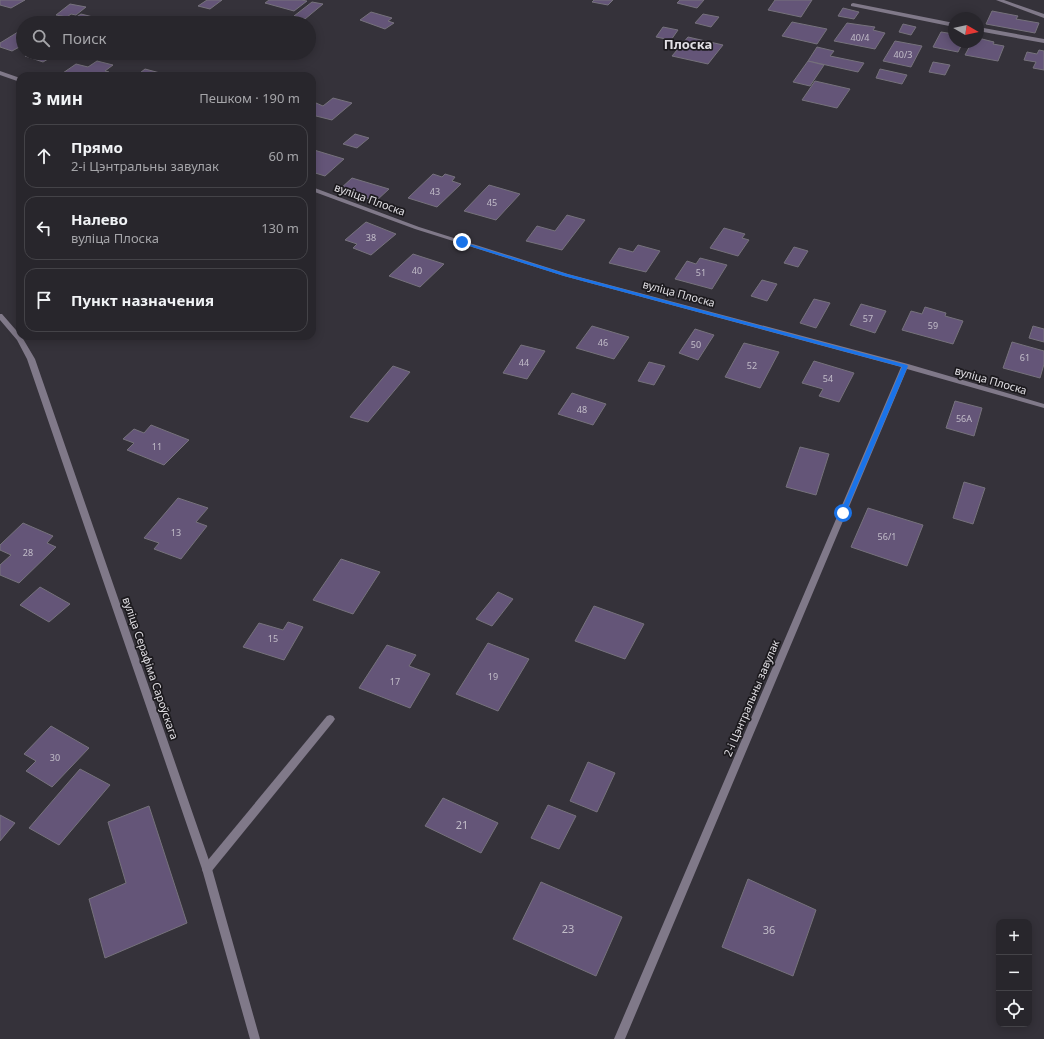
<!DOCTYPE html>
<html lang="ru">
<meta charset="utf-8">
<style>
body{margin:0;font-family:"Noto Sans",sans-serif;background:#343238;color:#f1f3f6}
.controls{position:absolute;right:12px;bottom:12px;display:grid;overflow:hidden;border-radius:8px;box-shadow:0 2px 10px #0003}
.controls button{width:36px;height:36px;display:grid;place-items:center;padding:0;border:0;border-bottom:1px solid #444348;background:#28262c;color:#f1f3f6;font:20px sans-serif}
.compass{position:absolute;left:948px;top:12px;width:36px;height:36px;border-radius:50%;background:#28262c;box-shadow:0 2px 10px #0003;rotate:99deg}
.stop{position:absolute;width:12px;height:12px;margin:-9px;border:3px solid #1a73e8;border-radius:50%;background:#fff}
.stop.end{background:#1a73e8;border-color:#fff;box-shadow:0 1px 4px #0008}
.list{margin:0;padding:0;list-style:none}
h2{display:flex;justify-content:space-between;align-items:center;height:52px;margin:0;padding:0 16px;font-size:17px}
h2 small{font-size:13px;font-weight:400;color:#a5a5a9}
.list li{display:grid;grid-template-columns:26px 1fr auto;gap:12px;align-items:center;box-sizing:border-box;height:64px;margin:0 8px 8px;padding:0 8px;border:1px solid #444348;border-radius:12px}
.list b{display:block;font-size:15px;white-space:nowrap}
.list p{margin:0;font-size:13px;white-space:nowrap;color:#a5a5a9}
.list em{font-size:13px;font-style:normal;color:#a5a5a9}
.icon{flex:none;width:22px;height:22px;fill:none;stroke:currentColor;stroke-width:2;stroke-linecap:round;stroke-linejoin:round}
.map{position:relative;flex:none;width:1044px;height:1039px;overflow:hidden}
.search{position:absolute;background:#28262c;box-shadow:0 2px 10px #0003;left:16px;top:16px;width:300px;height:44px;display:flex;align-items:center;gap:10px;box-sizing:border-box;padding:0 14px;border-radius:22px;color:#a5a5a9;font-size:15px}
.panel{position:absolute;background:#28262c;box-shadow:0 2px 10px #0003;left:16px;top:72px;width:300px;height:268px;border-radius:12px}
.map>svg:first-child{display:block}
.building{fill:#645578;stroke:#76727c}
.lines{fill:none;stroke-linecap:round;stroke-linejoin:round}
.service{fill:#807989;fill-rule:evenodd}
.minor{fill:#807989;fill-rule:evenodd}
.route{fill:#1a73e8}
.labels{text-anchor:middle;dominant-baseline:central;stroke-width:3.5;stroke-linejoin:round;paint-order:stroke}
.number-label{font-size:9px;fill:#c1bcc8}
.street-label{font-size:11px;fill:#e0dee3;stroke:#1c1a1e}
.near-number-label{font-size:11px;fill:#c1bcc8}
.far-district-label{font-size:13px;font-weight:bold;fill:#e0dee3;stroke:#1c1a1e}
</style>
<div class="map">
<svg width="1044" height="1039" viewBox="0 0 1044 1039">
<rect width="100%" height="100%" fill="#35323a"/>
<g class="building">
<polygon points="0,0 25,0 11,8 0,5"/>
<polygon points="207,0 222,0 210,9 198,6"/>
<polygon points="269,0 301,0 307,1 294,11 265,3"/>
<polygon points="594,0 613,0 608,5 592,2"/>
<polygon points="680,0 704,0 697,8 677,3"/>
<polygon points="775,0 812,0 801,17 768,10"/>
<polygon points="312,2 323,4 305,19 294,16"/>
<polygon points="70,4 86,7 76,15 71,14 67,17 56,15"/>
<polygon points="843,8 859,12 854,19 838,16"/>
<polygon points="992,11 1018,16 1016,19 1039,23 1035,33 986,24"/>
<polygon points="371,12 392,18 388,21 394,23 385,29 360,20"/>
<polygon points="81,14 101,19 95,23 69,22"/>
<polygon points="703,14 719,17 711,27 695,23"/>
<polygon points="792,22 827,29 817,44 782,36"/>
<polygon points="847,23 875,27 873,30 885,33 875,49 834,41"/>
<polygon points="903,24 916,27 911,35 899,32"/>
<polygon points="663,27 678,30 671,40 656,37"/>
<polygon points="18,32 23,34 23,45 12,51 0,47 0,43"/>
<polygon points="941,32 954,34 954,42 963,42 958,52 933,47"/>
<polygon points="688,37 723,45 708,64 672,56"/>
<polygon points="978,38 994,42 993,44 1004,46 998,61 965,55 972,42 978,42"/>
<polygon points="895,41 922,46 911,67 883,61"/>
<polygon points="817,47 834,51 830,56 864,63 858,72 808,61"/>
<polygon points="1039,50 1044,51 1044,70 1033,68 1036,62 1024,60 1027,52 1037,54"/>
<polygon points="30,53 58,53 43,62 25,56"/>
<polygon points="97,61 113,65 105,71 109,72 103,76 60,75 76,64 88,67"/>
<polygon points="808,61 824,65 810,86 793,82"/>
<polygon points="933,62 950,65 945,75 929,72"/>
<polygon points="145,69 160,73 156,76 136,76"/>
<polygon points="880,69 907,75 902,84 876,78"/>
<polygon points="815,81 850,89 837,108 802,100"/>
<polygon points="333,98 352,103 332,120 312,115 312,106 316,103 323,106"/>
<polygon points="355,134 369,138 357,148 343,144"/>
<polygon points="314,150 344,159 325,176 312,172 312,151"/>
<polygon points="433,174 442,177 445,174 455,177 452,181 461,184 437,207 408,198"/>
<polygon points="352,178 389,189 376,201 339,190"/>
<polygon points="489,185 520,194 496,220 464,211"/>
<polygon points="567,215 585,220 562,250 526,241 537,226 555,231"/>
<polygon points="366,222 396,234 371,255 353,248 357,244 345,240"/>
<polygon points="724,228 745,234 742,238 749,240 738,256 710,248"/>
<polygon points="638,245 660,251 646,272 609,263 619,248 633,252"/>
<polygon points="794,247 808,251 798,267 784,263"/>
<polygon points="413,254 444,264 420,287 389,276"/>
<polygon points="700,258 727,265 712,289 675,279 687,261 696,264"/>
<polygon points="762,280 777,284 767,301 751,296"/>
<polygon points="814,299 830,303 816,328 800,323"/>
<polygon points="861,304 886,311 875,333 850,325"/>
<polygon points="925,307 946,313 945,316 963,321 953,344 902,330 911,311 922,314"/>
<polygon points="592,326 629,337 614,359 576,348"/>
<polygon points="1033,326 1044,329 1044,342 1029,338"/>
<polygon points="695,329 714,335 698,360 679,353"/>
<polygon points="1012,342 1044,351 1044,364 1040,378 1003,368"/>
<polygon points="744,343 779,352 760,388 725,377"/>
<polygon points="521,345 545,351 527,379 503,373"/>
<polygon points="814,361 854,373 839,402 819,396 823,389 802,383"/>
<polygon points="649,362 665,366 654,385 638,381"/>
<polygon points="393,366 410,372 368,422 350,417"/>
<polygon points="572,393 606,404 593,425 558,414"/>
<polygon points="955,401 982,408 974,436 946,428"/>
<polygon points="151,425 189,440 164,465 127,450 134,443 123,439 134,429 144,433"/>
<polygon points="800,447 829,454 816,495 786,487"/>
<polygon points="964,482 985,488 973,524 953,518"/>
<polygon points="178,498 208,508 196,522 207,526 181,559 154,549 159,543 144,538"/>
<polygon points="868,508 923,525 907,566 851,547"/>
<polygon points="23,523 53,536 47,543 56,547 19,583 0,575 0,565 11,555 0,550 0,545"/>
<polygon points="341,559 380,572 353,614 313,600"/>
<polygon points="40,587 70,604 49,622 20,605"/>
<polygon points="498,592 513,599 492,626 476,619"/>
<polygon points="594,606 644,624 625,659 575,641"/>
<polygon points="288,622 303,627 284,660 243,647 259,623 283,630"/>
<polygon points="488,643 529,659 498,711 456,694"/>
<polygon points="387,645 416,655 409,666 430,674 410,708 359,688"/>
<polygon points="51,726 89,748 52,787 26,771 36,761 24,754"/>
<polygon points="588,762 615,773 597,812 570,801"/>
<polygon points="80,769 110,785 59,845 29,828"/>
<polygon points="443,798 498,823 481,853 425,826"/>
<polygon points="548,805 576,816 559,849 531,838"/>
<polygon points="149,806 187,923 105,958 89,899 126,883 108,822"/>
<polygon points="0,815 15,823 0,841"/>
<polygon points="748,879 816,910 793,976 722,947"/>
<polygon points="541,882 622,917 596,976 513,939"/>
</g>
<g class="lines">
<g class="service">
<polygon points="853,3 954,23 954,27 851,6 851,4"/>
<polygon points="978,27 1044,39 1044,43 978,31"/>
<polygon points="330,715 333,716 335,719 333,722 211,872 207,874 203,872 202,869 203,866 327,716"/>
</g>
<g class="minor">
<polygon points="996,0 1004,0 1044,14 1044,18"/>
<polygon points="0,71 20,78 20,82 0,75"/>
<polygon points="312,187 419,227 568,274 908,364 1044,404 1044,408 907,369 625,1039 614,1039 901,367 564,276 415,229 312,191"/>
<polygon points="0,314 2,314 22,337 35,359 212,869 260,1039 250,1039 202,869 27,359 17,340 0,320"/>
</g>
</g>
<polygon class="route" points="460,241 567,274 907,365 908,366 845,514 843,515 840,513 902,367 564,276 460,243"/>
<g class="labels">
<g class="number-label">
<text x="860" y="37">40/4</text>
<text x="903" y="54">40/3</text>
<text x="435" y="191">43</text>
<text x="492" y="202">45</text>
<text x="371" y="237">38</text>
<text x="417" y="270">40</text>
<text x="701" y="272">51</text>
<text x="868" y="318">57</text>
<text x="933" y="325">59</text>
<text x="603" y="342">46</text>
<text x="696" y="344">50</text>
<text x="1025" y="357">61</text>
<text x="524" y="362">44</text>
<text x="752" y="365">52</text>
<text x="828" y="378">54</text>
<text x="582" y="409">48</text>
<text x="964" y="418">56А</text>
<text x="157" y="446">11</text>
<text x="176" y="532">13</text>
<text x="887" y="536">56/1</text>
<text x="28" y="552">28</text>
<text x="273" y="638">15</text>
<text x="493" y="676">19</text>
<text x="395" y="681">17</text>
<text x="55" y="757">30</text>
</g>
<g class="street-label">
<text transform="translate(370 199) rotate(20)">вуліца Плоска</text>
<text transform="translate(679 293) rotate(15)">вуліца Плоска</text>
<text transform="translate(991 380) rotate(16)">вуліца Плоска</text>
<text transform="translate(151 668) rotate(71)">вуліца Серафіма Сароўскага</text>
<text transform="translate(751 698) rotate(-67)">2-і Цэнтральны завулак</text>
</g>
<g class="near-number-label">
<text x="462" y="824">21</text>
<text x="568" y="928">23</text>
<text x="769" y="929">36</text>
</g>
<g class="far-district-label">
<text x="688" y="44">Плоска</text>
</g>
</g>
</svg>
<div class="controls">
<button>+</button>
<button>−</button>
<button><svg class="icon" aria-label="locate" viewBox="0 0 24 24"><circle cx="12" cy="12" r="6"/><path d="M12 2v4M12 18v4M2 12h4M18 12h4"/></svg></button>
</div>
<svg class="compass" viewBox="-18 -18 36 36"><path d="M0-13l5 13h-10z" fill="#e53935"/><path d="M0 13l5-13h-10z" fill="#a5a5a9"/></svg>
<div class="stop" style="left:843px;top:513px"></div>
<div class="stop end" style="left:462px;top:242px"></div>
<div class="search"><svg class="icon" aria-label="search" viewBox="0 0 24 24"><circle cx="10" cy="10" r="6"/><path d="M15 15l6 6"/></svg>Поиск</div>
<section class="panel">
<h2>3 мин<small>Пешком · 190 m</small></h2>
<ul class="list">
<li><svg class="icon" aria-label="ahead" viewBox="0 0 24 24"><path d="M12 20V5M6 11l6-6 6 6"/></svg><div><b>Прямо</b><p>2-і Цэнтральны завулак</p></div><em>60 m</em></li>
<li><svg class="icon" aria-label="left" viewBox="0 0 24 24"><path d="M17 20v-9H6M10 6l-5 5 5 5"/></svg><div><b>Налево</b><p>вуліца Плоска</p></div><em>130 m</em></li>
<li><svg class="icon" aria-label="arrive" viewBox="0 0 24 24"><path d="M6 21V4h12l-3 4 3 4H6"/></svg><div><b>Пункт назначения</b></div></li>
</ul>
</section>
</div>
